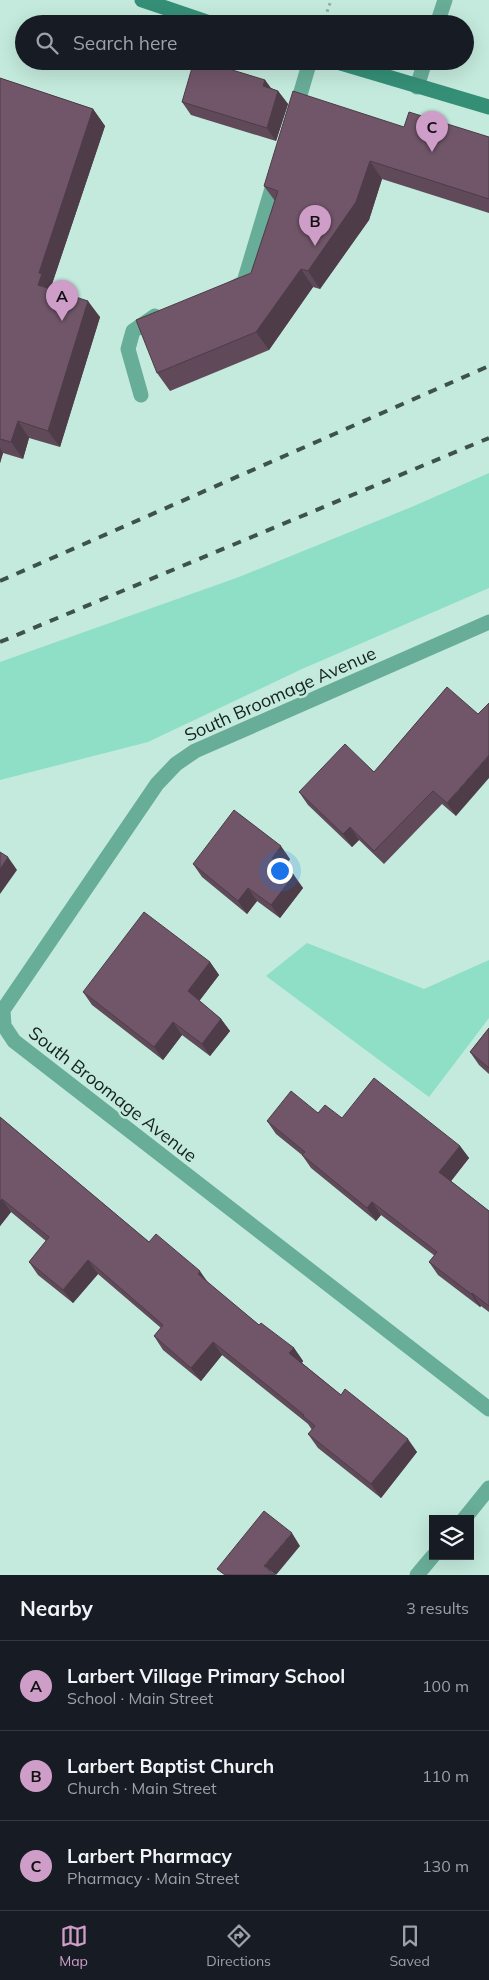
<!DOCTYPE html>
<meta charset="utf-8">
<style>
body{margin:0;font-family:Mulish,sans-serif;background:#20242c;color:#f1f3f6}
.controls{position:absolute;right:15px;bottom:15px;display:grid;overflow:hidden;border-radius:0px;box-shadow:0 5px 20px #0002}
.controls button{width:45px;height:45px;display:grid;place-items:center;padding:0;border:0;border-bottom:1px solid #363941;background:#171b24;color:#f1f3f6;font:25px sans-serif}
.you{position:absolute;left:279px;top:870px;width:18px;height:18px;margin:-12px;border:4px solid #fff;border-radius:50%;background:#1a73e8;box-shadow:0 0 0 8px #1a73e833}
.badge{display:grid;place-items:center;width:32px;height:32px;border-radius:50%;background:#cf9ec8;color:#111;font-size:16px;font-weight:700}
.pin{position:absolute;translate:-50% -41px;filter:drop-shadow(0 1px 2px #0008)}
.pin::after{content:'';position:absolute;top:26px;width:18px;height:15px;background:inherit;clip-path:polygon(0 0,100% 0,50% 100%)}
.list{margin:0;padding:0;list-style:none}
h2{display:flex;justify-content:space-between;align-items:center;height:65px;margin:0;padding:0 20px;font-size:21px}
h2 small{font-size:16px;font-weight:400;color:#9ea1a6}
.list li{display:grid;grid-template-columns:32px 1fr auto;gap:15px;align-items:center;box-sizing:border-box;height:90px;padding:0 20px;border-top:1px solid #363941}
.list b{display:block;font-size:19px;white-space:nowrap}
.list p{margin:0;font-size:16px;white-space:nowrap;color:#9ea1a6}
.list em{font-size:16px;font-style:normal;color:#9ea1a6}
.icon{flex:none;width:28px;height:28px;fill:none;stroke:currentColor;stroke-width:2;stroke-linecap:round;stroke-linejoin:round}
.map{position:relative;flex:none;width:489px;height:1575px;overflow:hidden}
.search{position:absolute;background:#171b24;box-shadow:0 5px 20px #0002;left:15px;right:15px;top:15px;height:55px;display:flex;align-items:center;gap:12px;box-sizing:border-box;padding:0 18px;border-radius:28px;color:#9ea1a6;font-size:19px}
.sheet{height:335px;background:#171b24}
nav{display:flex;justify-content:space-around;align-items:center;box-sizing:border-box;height:70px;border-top:1px solid #363941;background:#171b24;font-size:14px;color:#9ea1a6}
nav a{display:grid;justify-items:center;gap:2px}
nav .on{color:#cf9ec8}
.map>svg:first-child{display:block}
.green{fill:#8edfc6}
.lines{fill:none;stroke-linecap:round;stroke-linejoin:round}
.path{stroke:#8eaea3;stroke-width:3;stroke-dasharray:2.5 4;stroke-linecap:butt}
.service{stroke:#68ad98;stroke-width:15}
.minor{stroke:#68ad98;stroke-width:15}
.secondary{stroke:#358f77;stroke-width:15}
.rail{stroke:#3e524c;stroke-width:4;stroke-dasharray:9 9;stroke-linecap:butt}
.wall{fill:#604a59}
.shaded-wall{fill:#4e3c49}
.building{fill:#705668;stroke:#4e3c49}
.labels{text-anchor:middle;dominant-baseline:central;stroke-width:5;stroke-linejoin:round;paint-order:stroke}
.street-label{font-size:18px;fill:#14221e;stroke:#c3eadc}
</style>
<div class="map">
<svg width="489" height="1575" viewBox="0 0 489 1575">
<rect width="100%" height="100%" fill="#c3eadc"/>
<g class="green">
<polygon points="489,473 489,588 302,669 148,742 0,780 0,662 239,577 414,506"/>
<polygon points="307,943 424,989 489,960 489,1018 429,1097 266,976"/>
</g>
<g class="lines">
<polyline class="path" points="323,24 331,0"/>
<g class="service">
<polyline points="437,24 445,0"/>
<polyline points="417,87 425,61"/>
<polyline points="295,112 310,61"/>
<polyline points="233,288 244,282 276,175"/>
<polyline points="141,395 128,349 133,331 155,316"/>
</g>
<g class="minor">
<polyline points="489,622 195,751 176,764 157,784 3,1010 4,1026 14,1041 489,1409"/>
<polyline points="464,1519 489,1488"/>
<polyline points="417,1575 433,1556"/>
</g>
<g class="secondary">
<polyline points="142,0 213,24"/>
<polyline points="334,61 489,107"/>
</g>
<g class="rail">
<polyline points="0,581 489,366"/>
<polyline points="0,642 489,438"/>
</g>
</g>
<g class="wall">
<polygon points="0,78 93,109 105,126 51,287 53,289 100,317 60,447 29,438 23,459 3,453 0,463"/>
<polygon points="265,80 271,88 278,91 288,104 276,141 191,115 182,102"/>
<polygon points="404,127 489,137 489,213 382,179 369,220 320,289 313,287 269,350 170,391 157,373 251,273 275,201 264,186"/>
<polygon points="447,687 456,816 442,804 384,864 359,840 352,847 308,805 299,792 374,772"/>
<polygon points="290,859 284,867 303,888 280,918 257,901 247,914 202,877 193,864"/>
<polygon points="210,962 219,975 199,1001 221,1019 230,1031 210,1056 182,1035 163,1060 92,1005 83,992"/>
<polygon points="489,1028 489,1074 479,1065 470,1052"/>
<polygon points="318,1113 460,1146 469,1158 451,1181 489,1211 489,1312 481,1306 480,1307 438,1275 429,1262 435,1256 381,1215 376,1221 311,1168 302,1155 276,1134 267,1121"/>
<polygon points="0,1117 149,1242 207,1282 259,1325 294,1348 303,1361 302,1363 341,1395 417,1452 381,1498 318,1448 308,1434 312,1430 308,1424 222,1355 201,1381 163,1350 154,1336 161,1328 98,1274 73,1303 38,1275 29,1262 46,1241 11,1212 0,1226"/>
</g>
<g class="shaded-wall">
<polygon points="265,80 274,93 263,86"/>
<polygon points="278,91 288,104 276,141 267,128"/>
<polygon points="93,109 105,126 51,287 53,290 38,285 39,273"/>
<polygon points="370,161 382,179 369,220 320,289 308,271"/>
<polygon points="301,269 313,287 269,350 256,332"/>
<polygon points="88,301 100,317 60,447 48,431"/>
<polygon points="18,421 29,438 23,459 11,442"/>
<polygon points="0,448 3,453 0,463"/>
<polygon points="489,755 489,778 456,816 447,803"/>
<polygon points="350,827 359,840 352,847 343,834"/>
<polygon points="281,846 290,859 281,871 272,858"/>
<polygon points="8,857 17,870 0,894 0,869"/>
<polygon points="294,875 303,888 280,918 271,905"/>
<polygon points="248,888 257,901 247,914 238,901"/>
<polygon points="210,962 219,975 197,1004 188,991"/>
<polygon points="221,1019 230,1031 210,1056 202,1044"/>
<polygon points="173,1022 182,1035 163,1060 154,1047"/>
<polygon points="460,1146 469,1158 448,1185 439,1172"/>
<polygon points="2,1199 11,1212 0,1226 0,1201"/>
<polygon points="372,1202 381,1215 376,1221 367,1208"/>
<polygon points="88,1260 98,1274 73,1303 63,1290"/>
<polygon points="200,1271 209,1284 198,1274"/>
<polygon points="472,1293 481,1306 480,1307 471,1294"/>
<polygon points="213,1342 222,1355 201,1381 191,1368"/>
<polygon points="294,1348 303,1361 299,1367 289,1353"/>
<polygon points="408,1439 417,1452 381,1498 371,1484"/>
<polygon points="292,1533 300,1546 276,1575 264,1566"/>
</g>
<g class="building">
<polygon points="194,61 203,61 265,80 263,86 278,91 267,128 182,102"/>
<polygon points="0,78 93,109 39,273 42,274 38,285 88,301 48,431 18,421 11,442 0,439"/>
<polygon points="293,91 404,127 409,112 489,137 489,199 370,161 356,202 308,271 301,269 256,332 157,373 136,320 251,273 278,191 264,186"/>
<polygon points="447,687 478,714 489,703 489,755 447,803 433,791 374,851 350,827 343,834 299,792 345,744 374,772"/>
<polygon points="234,810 281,846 272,858 294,875 271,905 248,888 238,901 193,864"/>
<polygon points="0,852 8,857 0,869"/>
<polygon points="144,912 210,962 188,991 221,1019 202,1044 173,1022 154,1047 83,992"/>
<polygon points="489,1028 489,1068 470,1052"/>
<polygon points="374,1078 460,1146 439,1172 489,1211 489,1306 472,1293 471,1294 429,1262 437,1252 372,1202 367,1208 302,1155 305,1152 267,1121 291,1091 318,1113 325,1105 342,1118"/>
<polygon points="0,1117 149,1242 156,1234 200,1271 198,1274 259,1325 261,1323 294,1348 289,1353 341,1395 345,1389 408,1439 371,1484 308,1434 315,1426 303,1416 304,1415 213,1342 191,1368 154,1336 163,1325 88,1260 63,1290 29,1262 49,1237 2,1199 0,1201"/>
<polygon points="264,1511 292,1533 264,1566 275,1575 225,1575 217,1569"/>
</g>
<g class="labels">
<g class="street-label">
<text transform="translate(280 694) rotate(-24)">South Broomage Avenue</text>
<text transform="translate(113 1094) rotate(38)">South Broomage Avenue</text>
</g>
</g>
</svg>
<div class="controls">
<button><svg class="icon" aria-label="layers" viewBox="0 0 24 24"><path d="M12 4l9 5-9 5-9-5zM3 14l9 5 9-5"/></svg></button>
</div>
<div class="you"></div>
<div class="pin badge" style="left:62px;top:321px">A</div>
<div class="pin badge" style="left:315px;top:246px">B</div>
<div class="pin badge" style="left:432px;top:152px">C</div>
<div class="search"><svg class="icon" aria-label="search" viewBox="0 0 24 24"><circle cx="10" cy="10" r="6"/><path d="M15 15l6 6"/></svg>Search here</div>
</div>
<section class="sheet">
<h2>Nearby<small>3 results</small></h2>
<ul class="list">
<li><span class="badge">A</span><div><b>Larbert Village Primary School</b><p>School · Main Street</p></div><em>100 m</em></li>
<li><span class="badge">B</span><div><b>Larbert Baptist Church</b><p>Church · Main Street</p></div><em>110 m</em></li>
<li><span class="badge">C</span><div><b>Larbert Pharmacy</b><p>Pharmacy · Main Street</p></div><em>130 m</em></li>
</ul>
</section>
<nav>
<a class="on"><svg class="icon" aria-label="map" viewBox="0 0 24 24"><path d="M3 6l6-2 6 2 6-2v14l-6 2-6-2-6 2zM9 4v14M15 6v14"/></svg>Map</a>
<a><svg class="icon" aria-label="directions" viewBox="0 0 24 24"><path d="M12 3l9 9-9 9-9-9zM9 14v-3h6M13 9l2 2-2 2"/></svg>Directions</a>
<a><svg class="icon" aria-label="saved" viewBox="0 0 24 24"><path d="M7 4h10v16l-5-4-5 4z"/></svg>Saved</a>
</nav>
